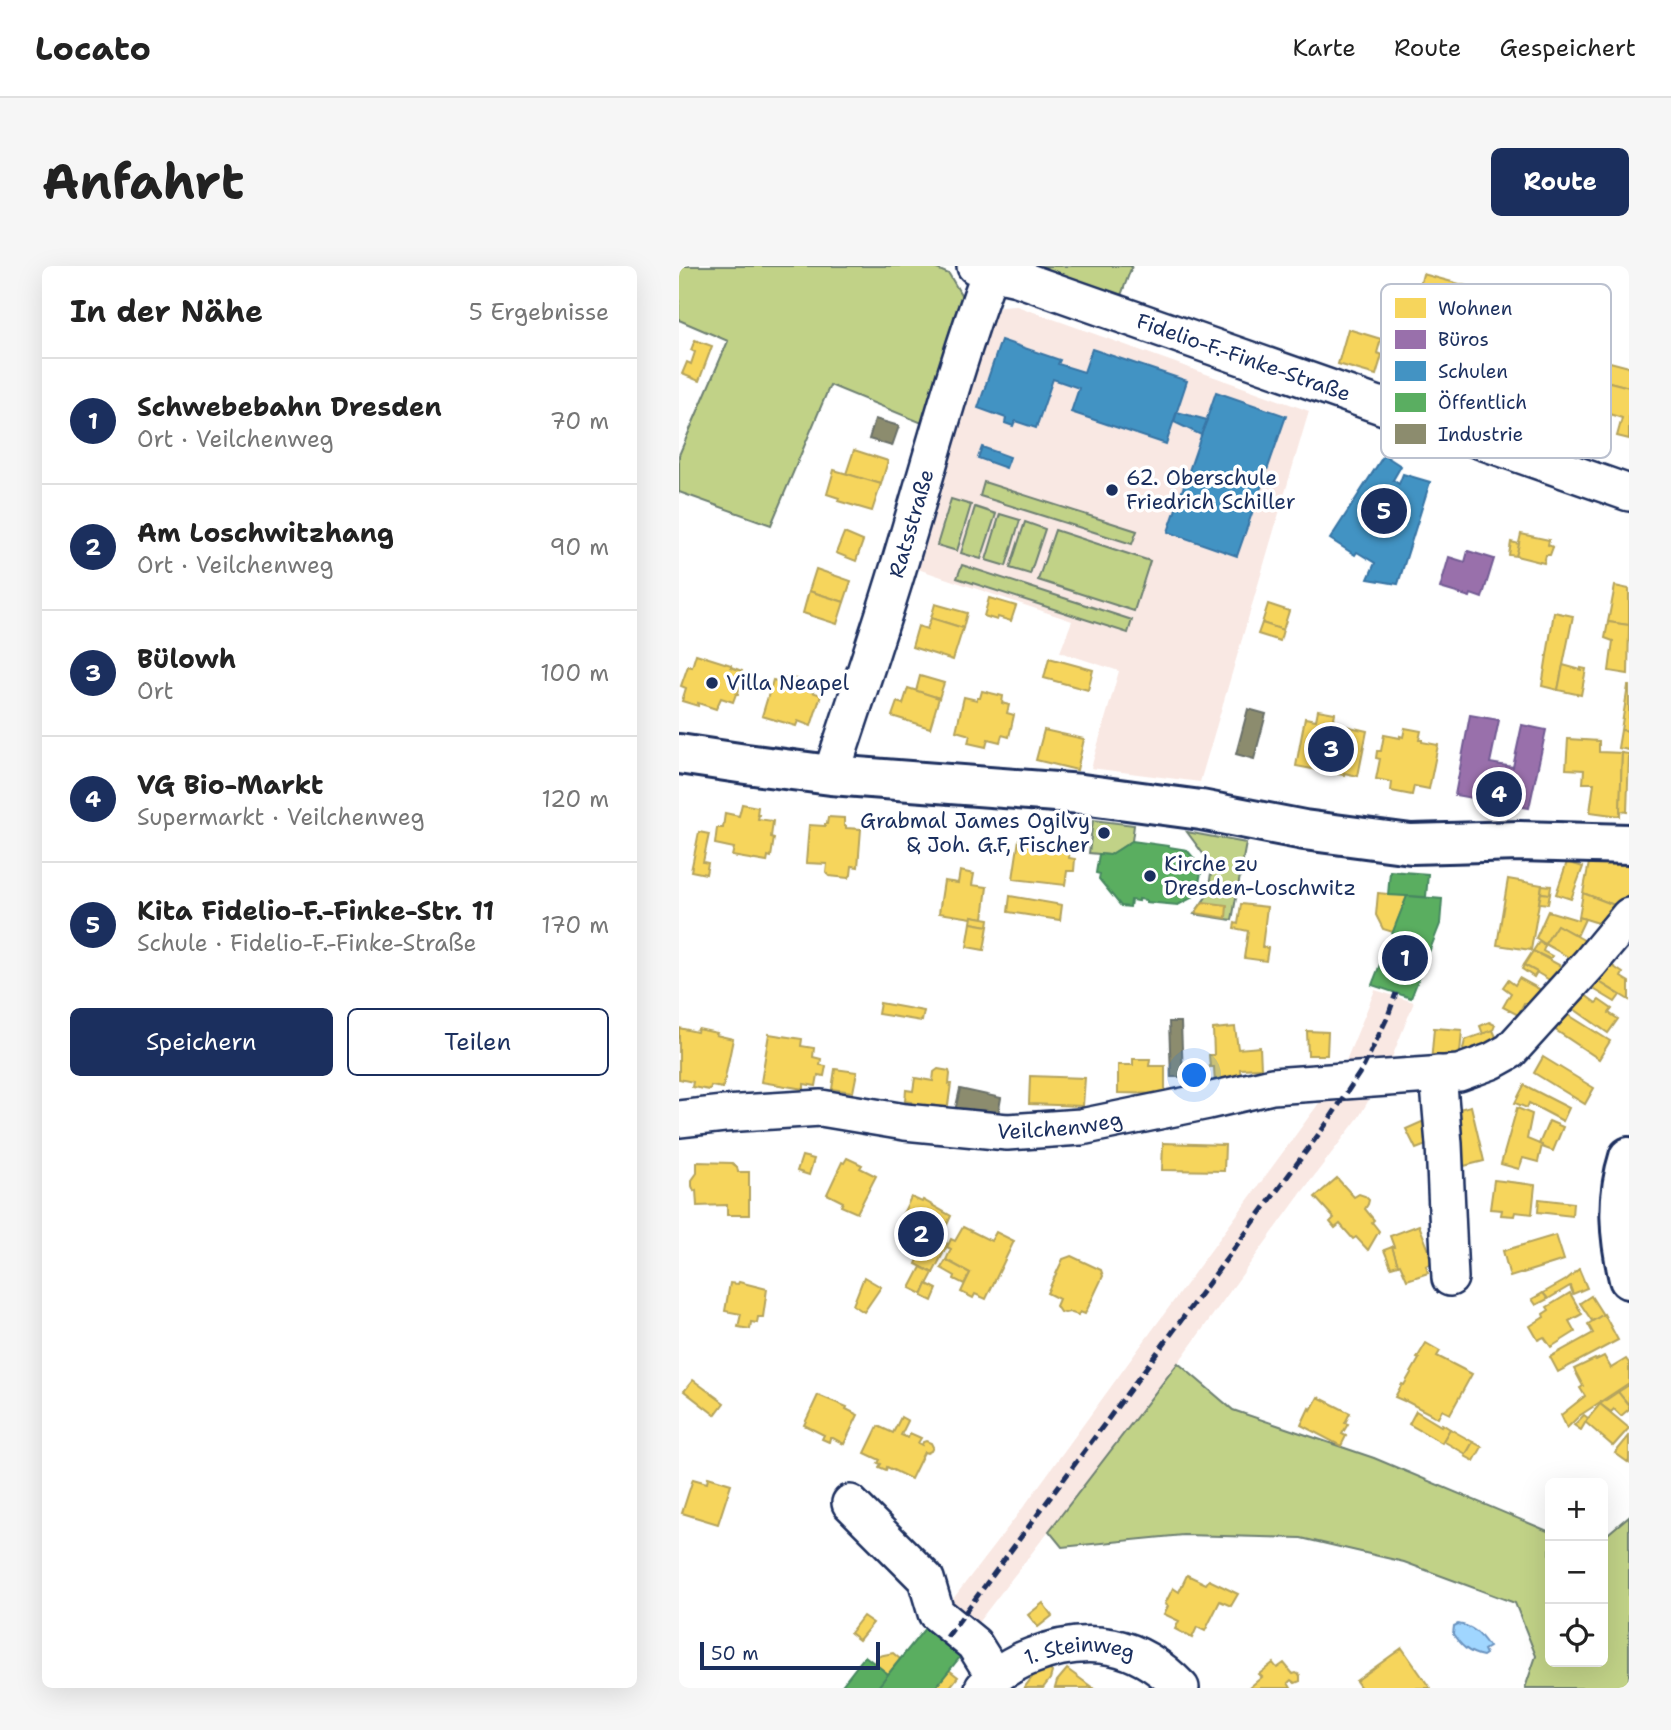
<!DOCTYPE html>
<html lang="de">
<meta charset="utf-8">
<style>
body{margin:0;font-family:"Shantell Sans",sans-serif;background:#f6f6f6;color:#222}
.controls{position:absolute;right:21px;bottom:21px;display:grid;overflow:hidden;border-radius:10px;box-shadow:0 7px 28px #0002}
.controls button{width:63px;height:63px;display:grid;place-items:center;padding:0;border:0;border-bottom:2px solid #e0e0e0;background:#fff;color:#222;font:35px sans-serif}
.scale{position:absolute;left:21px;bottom:18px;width:180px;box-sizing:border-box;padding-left:7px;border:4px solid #1b2f5e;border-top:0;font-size:19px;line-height:24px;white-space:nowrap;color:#1b2f5e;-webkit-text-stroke:5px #fff;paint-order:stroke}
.you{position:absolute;left:516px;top:810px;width:24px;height:24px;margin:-18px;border:5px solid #fff;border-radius:50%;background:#1a73e8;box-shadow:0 0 0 10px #1a73e833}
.badge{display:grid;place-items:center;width:46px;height:46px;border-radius:50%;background:#1b2f5e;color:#fff;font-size:23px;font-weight:700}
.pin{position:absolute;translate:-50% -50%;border:4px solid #fff;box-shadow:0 2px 7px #0006}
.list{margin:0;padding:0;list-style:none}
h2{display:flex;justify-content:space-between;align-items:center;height:91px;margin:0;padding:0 28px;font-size:30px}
h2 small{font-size:23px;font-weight:400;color:#767676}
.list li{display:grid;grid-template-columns:46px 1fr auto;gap:21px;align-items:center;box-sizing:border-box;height:126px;padding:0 28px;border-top:2px solid #e0e0e0}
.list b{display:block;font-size:26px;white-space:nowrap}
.list p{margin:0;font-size:23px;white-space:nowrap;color:#767676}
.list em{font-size:23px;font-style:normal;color:#767676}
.actions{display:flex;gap:14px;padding:21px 28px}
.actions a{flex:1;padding:16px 0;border:2px solid #1b2f5e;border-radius:10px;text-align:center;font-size:24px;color:#1b2f5e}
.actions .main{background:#1b2f5e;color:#fff}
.icon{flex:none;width:38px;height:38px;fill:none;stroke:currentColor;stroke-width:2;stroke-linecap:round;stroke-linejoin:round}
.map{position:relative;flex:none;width:950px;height:1422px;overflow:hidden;border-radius:10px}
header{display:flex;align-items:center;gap:42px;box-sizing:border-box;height:98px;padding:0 35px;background:#fff;border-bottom:2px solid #e0e0e0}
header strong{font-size:33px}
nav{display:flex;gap:38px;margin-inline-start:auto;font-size:24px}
.intro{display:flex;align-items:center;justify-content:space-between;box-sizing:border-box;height:168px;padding:0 42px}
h1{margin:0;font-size:49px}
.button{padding:18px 32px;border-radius:10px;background:#1b2f5e;color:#fff;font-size:24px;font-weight:700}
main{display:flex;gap:42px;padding:0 42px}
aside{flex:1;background:#fff;border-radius:10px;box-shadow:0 7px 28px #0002}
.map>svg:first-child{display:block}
.built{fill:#f9e8e3}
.green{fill:#c1d287;stroke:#6e8072;stroke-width:2}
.water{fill:#a0d6ff;stroke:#6b93bf;stroke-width:2}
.homes{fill:#f6d55c;stroke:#b4a35d;stroke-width:2}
.offices{fill:#9970ab;stroke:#735c94;stroke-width:2}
.schools{fill:#4393c3;stroke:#3775a5;stroke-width:2}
.public{fill:#5aae61;stroke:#478860;stroke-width:2}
.industry{fill:#8c8c6e;stroke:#6a7069;stroke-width:2}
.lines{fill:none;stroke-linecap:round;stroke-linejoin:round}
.minor-casing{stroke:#1b2f5e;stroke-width:40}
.major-casing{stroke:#1b2f5e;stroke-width:44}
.minor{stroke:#fff;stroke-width:35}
.major{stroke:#fff;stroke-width:38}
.rail{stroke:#1b2f5e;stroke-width:5;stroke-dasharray:10 5;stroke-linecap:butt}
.poi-dot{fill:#1b2f5e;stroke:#fff;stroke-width:2.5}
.labels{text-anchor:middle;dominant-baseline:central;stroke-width:7;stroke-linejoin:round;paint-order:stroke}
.street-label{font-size:21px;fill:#1b2f5e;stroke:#fff}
.poi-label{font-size:21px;fill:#1b2f5e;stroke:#fff;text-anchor:start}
.key{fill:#fff;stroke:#bbc1cf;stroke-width:2}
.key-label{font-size:19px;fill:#1b2f5e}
</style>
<header>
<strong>Locato</strong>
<nav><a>Karte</a><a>Route</a><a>Gespeichert</a></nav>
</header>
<div class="intro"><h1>Anfahrt</h1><a class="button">Route</a></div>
<main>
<aside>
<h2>In der Nähe<small>5 Ergebnisse</small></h2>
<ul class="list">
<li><span class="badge">1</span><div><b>Schwebebahn Dresden</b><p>Ort · Veilchenweg</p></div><em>70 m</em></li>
<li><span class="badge">2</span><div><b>Am Loschwitzhang</b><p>Ort · Veilchenweg</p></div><em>90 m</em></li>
<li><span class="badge">3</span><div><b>Bülowh</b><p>Ort</p></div><em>100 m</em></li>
<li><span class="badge">4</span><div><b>VG Bio-Markt</b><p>Supermarkt · Veilchenweg</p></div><em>120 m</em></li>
<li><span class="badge">5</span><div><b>Kita Fidelio-F.-Finke-Str. 11</b><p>Schule · Fidelio-F.-Finke-Straße</p></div><em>170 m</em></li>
</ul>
<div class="actions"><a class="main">Speichern</a><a>Teilen</a></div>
</aside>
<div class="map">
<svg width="950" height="1422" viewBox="0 0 950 1422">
<rect width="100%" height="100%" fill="#fff"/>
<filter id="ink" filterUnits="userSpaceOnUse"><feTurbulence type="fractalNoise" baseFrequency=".0143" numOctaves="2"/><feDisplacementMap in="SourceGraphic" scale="14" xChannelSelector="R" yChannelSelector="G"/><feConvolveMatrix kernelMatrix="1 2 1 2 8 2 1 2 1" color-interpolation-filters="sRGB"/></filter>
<g filter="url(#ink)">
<g class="built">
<polygon points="335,39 630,145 521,516 412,502 440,405 381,386 393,355 236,302 314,47 323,40"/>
<polygon points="696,724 735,736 710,799 680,851 623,926 499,1097 281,1380 254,1359 343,1243 466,1074 643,833 664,802"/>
</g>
<g class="green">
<polygon points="0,0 251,0 270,8 284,32 243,157 151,119 92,259 0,226 0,189 49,75 0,54"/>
<polygon points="351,0 453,0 441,32"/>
<polygon points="305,216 458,265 453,278 301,230"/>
<polygon points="272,233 292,239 278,285 258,279"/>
<polygon points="296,241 317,248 302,293 282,287"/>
<polygon points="321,248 341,254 327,300 307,294"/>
<polygon points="346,256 366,263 351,308 331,302"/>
<polygon points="376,264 471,295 455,345 359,314"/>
<polygon points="283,299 453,354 449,367 278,312"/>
<polygon points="414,554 455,559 453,575 431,589 410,587"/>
<polygon points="508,566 567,577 553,654 515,648 529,628 533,600"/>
<polygon points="499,1097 554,1144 695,1192 871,1266 871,1396 924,1396 924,1272 950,1250 950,1422 846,1422 857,1390 836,1337 725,1296 622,1272 504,1269 383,1281 370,1265"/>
</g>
<path class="water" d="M 779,1358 C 795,1361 801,1368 810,1381 L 805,1384 L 807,1388 L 804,1390 C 789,1387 782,1380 774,1368 L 775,1360 Z"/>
<g class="homes">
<polygon points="744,8 795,22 788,48 737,35"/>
<polygon points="669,63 702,73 698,87 703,89 697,109 659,98"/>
<polygon points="16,74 33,80 20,115 3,108 8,96 12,98 16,86 12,84"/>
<polygon points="912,91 950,101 950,121 907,110"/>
<polygon points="907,110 950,121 950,173 938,170 943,152 927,147 925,154 914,151 916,145 899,140 890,172 859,164 864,143 876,146 885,111 905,116"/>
<polygon points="175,184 209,195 202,218 167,208"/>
<polygon points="155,204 202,218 193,245 159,235 160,232 148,228"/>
<polygon points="165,267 184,275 177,295 157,287"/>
<polygon points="842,268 870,274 869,279 874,281 871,289 867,289 865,297 837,290"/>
<polygon points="832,276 840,278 837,290 830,289"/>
<polygon points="137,303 172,315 165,336 130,325"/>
<polygon points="936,320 950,323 950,359 929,356"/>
<polygon points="130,325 165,336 158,358 124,347"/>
<polygon points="310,332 337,340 332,355 319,351 318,354 305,350"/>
<polygon points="256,338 288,347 284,362 252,352"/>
<polygon points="589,338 610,345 604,364 583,357"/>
<polygon points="875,346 894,350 879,424 863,420"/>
<polygon points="252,352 284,362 274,394 233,381 239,360 248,363"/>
<polygon points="929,356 950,359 949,408 930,405 934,375 926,372"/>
<polygon points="583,357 604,364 601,375 579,368"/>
<polygon points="17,388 52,399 52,401 63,405 59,428 57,428 54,436 42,432 37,443 19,437 19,440 3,435 7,422 2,420 9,400 13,401"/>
<polygon points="370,392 414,404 409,424 365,412"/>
<polygon points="884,399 902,404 902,402 907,403 902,429 879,424"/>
<polygon points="100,410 109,413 110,411 130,417 128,424 142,429 132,460 119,455 117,460 83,450 94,414 98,415"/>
<polygon points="241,410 265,417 260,432 237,425"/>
<polygon points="949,420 950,420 950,465 942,464"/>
<polygon points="229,422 260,432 251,462 213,450 218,436 224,438"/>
<polygon points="303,425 324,430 323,437 330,439 328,447 335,449 330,471 323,469 321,476 309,473 307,481 289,477 291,469 277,465 285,431 298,434 298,432 301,432"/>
<polygon points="639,444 656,447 654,457 688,465 679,510 665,507 665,509 617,500 626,452 637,454"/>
<polygon points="726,462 742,465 740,474 743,474 743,476 759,479 750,523 735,520 733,529 712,525 713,516 697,513 701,493 697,492 698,485 702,485 705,469 721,472 721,470 724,471"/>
<polygon points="365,464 405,473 398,504 357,494"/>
<polygon points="942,464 950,465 950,484 939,482"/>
<polygon points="889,473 920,475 920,486 943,487 941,550 911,546 915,517 904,517 905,504 887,503"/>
<polygon points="943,487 950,488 948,546 941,545"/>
<polygon points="63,538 79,541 78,549 80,549 79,553 94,555 92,571 95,572 92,591 89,590 88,596 53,590 55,582 36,578 38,562 44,562 46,547 60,550"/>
<polygon points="149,551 165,552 165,560 167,560 167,562 182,563 179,601 173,600 172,609 169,612 150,610 147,607 148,598 127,597 130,559 146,560 146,558 148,558"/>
<polygon points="20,566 30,568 24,596 29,597 27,608 12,605"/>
<polygon points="340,573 391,580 390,592 396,593 395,605 388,605 386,619 334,613"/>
<polygon points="912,587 950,593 950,627 943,642 904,627"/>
<polygon points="888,596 904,601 892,633 877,628"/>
<polygon points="281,605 295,608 293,619 308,621 304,652 293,650 293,652 260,647 265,615 279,617"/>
<polygon points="829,613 863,619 852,684 818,679"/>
<polygon points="863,619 872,620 871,628 862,627"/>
<polygon points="699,627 728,630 714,666 704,663 697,649"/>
<polygon points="862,627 871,628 869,638 860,637"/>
<polygon points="904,627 943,642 929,660 900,651"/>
<polygon points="331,630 383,639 381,654 329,646"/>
<polygon points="524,636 548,639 547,652 516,647"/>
<polygon points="562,638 588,641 583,681 589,682 587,695 565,692 569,665 555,662 556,657 559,658"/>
<polygon points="869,645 899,654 900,651 906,653 898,670 878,659 866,678 857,672"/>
<polygon points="293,650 310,653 309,660 292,657"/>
<polygon points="292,657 309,660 305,684 288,681"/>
<polygon points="878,659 912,678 900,697 866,678"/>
<polygon points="860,676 866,680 864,685 873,690 871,693 854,685"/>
<polygon points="854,685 884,701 874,716 845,699"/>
<polygon points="923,693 944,707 942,711 950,716 950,734 909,709"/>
<polygon points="845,699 858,706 855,711 843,703"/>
<polygon points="909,709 941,729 936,736 903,716"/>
<polygon points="840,712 862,724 853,742 845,737 839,749 824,741 832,727 824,721 829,714 836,719"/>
<polygon points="902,726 917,737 920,734 933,743 930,747 939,753 929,767 892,741"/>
<polygon points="201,737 245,745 243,755 199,748"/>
<polygon points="880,743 931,775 920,793 866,757"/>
<polygon points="810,756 816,759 814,764 804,768 801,760"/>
<polygon points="556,761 559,783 581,781 582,802 561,803 562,816 536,818 535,801 531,801 530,789 535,789 534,763"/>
<polygon points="0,762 18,766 19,763 38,767 37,769 54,773 44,822 32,820 31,824 13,821 14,816 0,813"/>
<polygon points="755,762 783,764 780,799 752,797"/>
<polygon points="814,764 822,783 790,796 784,783 786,774"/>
<polygon points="628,765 649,766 648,789 629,789"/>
<polygon points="90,768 123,773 122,780 135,782 134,791 142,793 141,799 147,800 145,810 139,809 137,820 125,818 125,823 82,816"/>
<polygon points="864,791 915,822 906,838 855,807"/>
<polygon points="454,793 471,793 470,800 486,800 486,828 439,827 439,799 454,799"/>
<polygon points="156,803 178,806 174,826 153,823"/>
<polygon points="259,803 270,805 271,808 270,818 272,818 268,846 232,840 232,836 226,835 227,824 234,825 236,812 254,815 255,806"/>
<polygon points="351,810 406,812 404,840 350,838"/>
<polygon points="845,819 890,842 884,855 850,837 848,842 836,837"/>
<polygon points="792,840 805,895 781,901 775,877 784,875 776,844"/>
<polygon points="838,842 853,848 848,873 863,879 859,896 844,892 840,903 822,898"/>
<polygon points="754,851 755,876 737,883 727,863"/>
<polygon points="870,855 884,861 874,885 863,881 863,879 860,878"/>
<polygon points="484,877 546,879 545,905 483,904"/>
<polygon points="123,890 135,893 130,909 118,905"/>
<polygon points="168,892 183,899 181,902 197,910 178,947 162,940 164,936 148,928 163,896 165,897"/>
<polygon points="18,896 53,897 58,901 59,906 70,906 70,949 48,949 48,939 18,940 17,924 15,925 13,920 13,914 18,907"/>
<polygon points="658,912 675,931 680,928 686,930 690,934 689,938 686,943 695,954 693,956 700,965 689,984 677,971 674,973 661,958 656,962 651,956 655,952 636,931"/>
<polygon points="815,914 856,919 853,948 836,946 835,950 822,949 823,944 811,943"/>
<polygon points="232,931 243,936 244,934 272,950 261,974 269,978 254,1007 237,998 239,993 236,991 240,983 217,972 222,963 218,960"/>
<polygon points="860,933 894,937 893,950 859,946"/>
<polygon points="740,959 751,987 750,988 753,998 747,1000 749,1007 728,1014 721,998 719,999 713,981 715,981 711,970"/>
<polygon points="284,961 312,975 317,966 335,975 307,1033 296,1028 294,1032 282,1026 291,1007 267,994 272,983 268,981 272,973 276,975"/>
<polygon points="877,969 885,994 831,1011 824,985"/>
<polygon points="713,981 719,999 712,1001 705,984"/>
<polygon points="392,990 422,1004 424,1010 406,1048 401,1046 399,1049 390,1046 386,1047 381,1046 377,1040 380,1033 368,1027 384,993"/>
<polygon points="267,994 291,1007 285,1018 275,1013 276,1010 262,1002"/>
<polygon points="242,1001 254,1007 243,1028 231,1022"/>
<polygon points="900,1003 908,1022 894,1028 891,1020 869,1033 864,1027 887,1014"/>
<polygon points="185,1011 202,1021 185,1046 174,1039"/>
<polygon points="60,1016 88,1023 84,1051 79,1051 78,1057 72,1056 71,1063 59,1061 62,1048 46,1045 51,1017 59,1018"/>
<polygon points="248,1018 258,1023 253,1035 243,1030"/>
<polygon points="864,1027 869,1033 857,1039 853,1033"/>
<polygon points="891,1027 903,1048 890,1055 896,1066 872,1081 865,1071 859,1074 851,1060 865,1051 864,1048 870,1044 868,1041"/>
<polygon points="912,1030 924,1049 913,1055 901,1037"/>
<polygon points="925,1048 939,1074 879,1106 871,1091 914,1067 909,1058"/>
<polygon points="747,1077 761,1085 758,1090 793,1108 771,1148 763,1144 759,1152 725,1134 725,1135 716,1131 723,1118 725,1119 740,1093 738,1092"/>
<polygon points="925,1090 932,1102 947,1093 950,1097 950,1117 900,1150 888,1162 882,1149 906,1130 901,1122 904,1120 895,1103 916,1093 917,1094"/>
<polygon points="14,1114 45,1137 36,1149 5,1125"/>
<polygon points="950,1119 950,1139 939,1126"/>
<polygon points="939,1126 950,1140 950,1143 942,1150 935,1143 932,1146 921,1138"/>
<polygon points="139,1129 168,1141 167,1143 179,1149 165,1178 154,1172 151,1172 150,1176 143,1173 145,1169 125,1159"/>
<polygon points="639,1131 671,1147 666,1157 669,1158 663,1168 667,1170 662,1180 622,1159 630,1142 632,1144"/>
<polygon points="921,1138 950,1162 934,1180 906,1156"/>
<polygon points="737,1145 762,1160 763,1158 771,1163 763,1177 730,1158"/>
<polygon points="905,1149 909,1152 902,1164 895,1159"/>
<polygon points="222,1151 229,1155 222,1169 229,1172 231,1167 242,1172 239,1177 243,1179 244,1176 247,1175 252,1177 254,1181 252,1185 248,1187 245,1186 232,1213 208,1201 207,1204 200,1201 202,1198 199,1197 201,1194 186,1187 199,1160 214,1167"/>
<polygon points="771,1163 794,1176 787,1188 764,1175"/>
<polygon points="950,1170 950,1197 936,1187"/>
<polygon points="794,1176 803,1181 795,1195 786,1190"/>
<polygon points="29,1211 52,1218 39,1258 3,1247 14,1213 28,1217"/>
<polygon points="508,1309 527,1318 530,1314 559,1328 552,1340 541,1335 526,1365 518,1361 513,1372 496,1363 500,1355 485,1348 489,1340 486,1338 494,1322 500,1326"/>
<polygon points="364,1337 373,1350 359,1361 349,1349"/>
<polygon points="184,1350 194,1357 180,1374 171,1367"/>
<polygon points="723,1382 751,1422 682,1422 677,1415"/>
<polygon points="214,1387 221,1393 209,1408 195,1397 200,1390"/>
<polygon points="364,1397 373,1406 371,1413 364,1422 345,1422"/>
<polygon points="594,1397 598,1402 605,1397 614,1408 617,1407 621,1409 621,1415 616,1417 612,1414 609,1417 612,1422 570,1422 583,1411 580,1408"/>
<polygon points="388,1403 414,1422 376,1422 378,1415"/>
<polygon points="270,1404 279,1411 270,1422 256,1422"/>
</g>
<g class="offices">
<polygon points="789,285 815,293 803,332 792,328 791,331 761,322 770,291 786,296"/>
<polygon points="791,449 820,454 811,497 834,501 843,459 867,464 850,542 776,529"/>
</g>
<g class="schools">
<polygon points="322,74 381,94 379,98 405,106 413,83 508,115 487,178 392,146 400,122 374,113 357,162 336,155 334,160 326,157 327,152 299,142"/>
<polygon points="537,126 607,150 558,290 489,266"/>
<polygon points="498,146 528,154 522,169 495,156"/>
<polygon points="303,181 331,191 327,202 299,192"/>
<polygon points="705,189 722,200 714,214 720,218 724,208 751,216 719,318 689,313 696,297 678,286 676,289 651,273"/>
</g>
<g class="public">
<polygon points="453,575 490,580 490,581 508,584 523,602 518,626 513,629 514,631 499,639 467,636 467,634 460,633 460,635 452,634 451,641 442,640 420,613 421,608 417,607 420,588 431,589"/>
<polygon points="711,605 749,608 747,631 709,629"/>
<polygon points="728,630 763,633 761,658 732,732 693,719"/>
<polygon points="251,1356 286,1385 256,1422 198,1422"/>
<polygon points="186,1390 209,1408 202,1417 198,1422 161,1422"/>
</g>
<g class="industry">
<polygon points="196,153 220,160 213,180 190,173"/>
<polygon points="569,443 587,448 575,493 557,488"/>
<polygon points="490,756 502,756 504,811 492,811"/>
<polygon points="281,823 322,832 318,854 276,845"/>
</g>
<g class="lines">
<defs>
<g id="minor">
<path id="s1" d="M 296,0 L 311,6 L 338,12 L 950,227"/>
<path id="s2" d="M 152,509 C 176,435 202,361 224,286 C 252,193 277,98 311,6"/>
<polyline points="759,808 765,878 771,1012"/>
<path id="s3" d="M 0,853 L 45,848 L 142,842 L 226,856 L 328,866 L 402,861 L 529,835 L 593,820 L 780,807 L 813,795 L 831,785 L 911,697 L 950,650"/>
<polyline points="171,1237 247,1313 257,1347 295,1378 315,1410"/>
<path id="s4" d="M 304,1422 C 318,1407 334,1397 353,1390 C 410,1368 460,1377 502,1422"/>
</g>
<g id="major">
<polyline points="0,488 67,498 152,509 403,528 522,544 625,564 732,578 841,575 950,578"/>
<path d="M 950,891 C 937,932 940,971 950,1013"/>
</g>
</defs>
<use href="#minor" class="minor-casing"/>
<use href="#major" class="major-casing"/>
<use href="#minor" class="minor"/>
<use href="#major" class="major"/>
<polyline class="rail" points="268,1371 648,857 685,800 709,750 717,727"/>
</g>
</g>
<g class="poi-dot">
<circle cx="433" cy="224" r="7"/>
<circle cx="33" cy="417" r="7"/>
<circle cx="425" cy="567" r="7"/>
<circle cx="471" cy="610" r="7"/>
</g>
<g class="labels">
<g class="street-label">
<text stroke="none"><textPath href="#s1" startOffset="284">Fidelio-F.-Finke-Straße</textPath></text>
<text stroke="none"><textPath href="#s2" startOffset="264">Ratsstraße</textPath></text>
<text stroke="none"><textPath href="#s3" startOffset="383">Veilchenweg</textPath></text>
<text stroke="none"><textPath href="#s4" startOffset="108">1. Steinweg</textPath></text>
</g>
<g class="poi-label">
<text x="447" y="212">62. Oberschule<tspan x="447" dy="24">Friedrich Schiller</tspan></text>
<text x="47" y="417">Villa Neapel</text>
<text x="411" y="555" text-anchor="end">Grabmal James Ogilvy<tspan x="411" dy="24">&amp; Joh. G.F, Fischer</tspan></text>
<text x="485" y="598">Kirche zu<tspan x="485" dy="24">Dresden-Loschwitz</tspan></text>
</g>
</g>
<rect x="702" y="18" width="230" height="174" rx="10" class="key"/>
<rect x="716" y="32" width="31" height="20" fill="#f6d55c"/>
<rect x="716" y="64" width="31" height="19" fill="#9970ab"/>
<rect x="716" y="95" width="31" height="20" fill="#4393c3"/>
<rect x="716" y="127" width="31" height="19" fill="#5aae61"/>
<rect x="716" y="158" width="31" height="20" fill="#8c8c6e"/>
<g class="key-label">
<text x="759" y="49">Wohnen</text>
<text x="759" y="80">Büros</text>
<text x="759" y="112">Schulen</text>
<text x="759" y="143">Öffentlich</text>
<text x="759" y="175">Industrie</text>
</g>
</svg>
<div class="controls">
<button>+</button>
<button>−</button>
<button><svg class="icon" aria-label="locate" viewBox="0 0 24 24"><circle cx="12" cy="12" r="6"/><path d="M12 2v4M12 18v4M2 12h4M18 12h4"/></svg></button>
</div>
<div class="scale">50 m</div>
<div class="you"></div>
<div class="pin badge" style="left:726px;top:692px">1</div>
<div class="pin badge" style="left:242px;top:968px">2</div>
<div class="pin badge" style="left:652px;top:483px">3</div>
<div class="pin badge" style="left:820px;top:528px">4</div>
<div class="pin badge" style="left:705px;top:245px">5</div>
</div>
</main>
